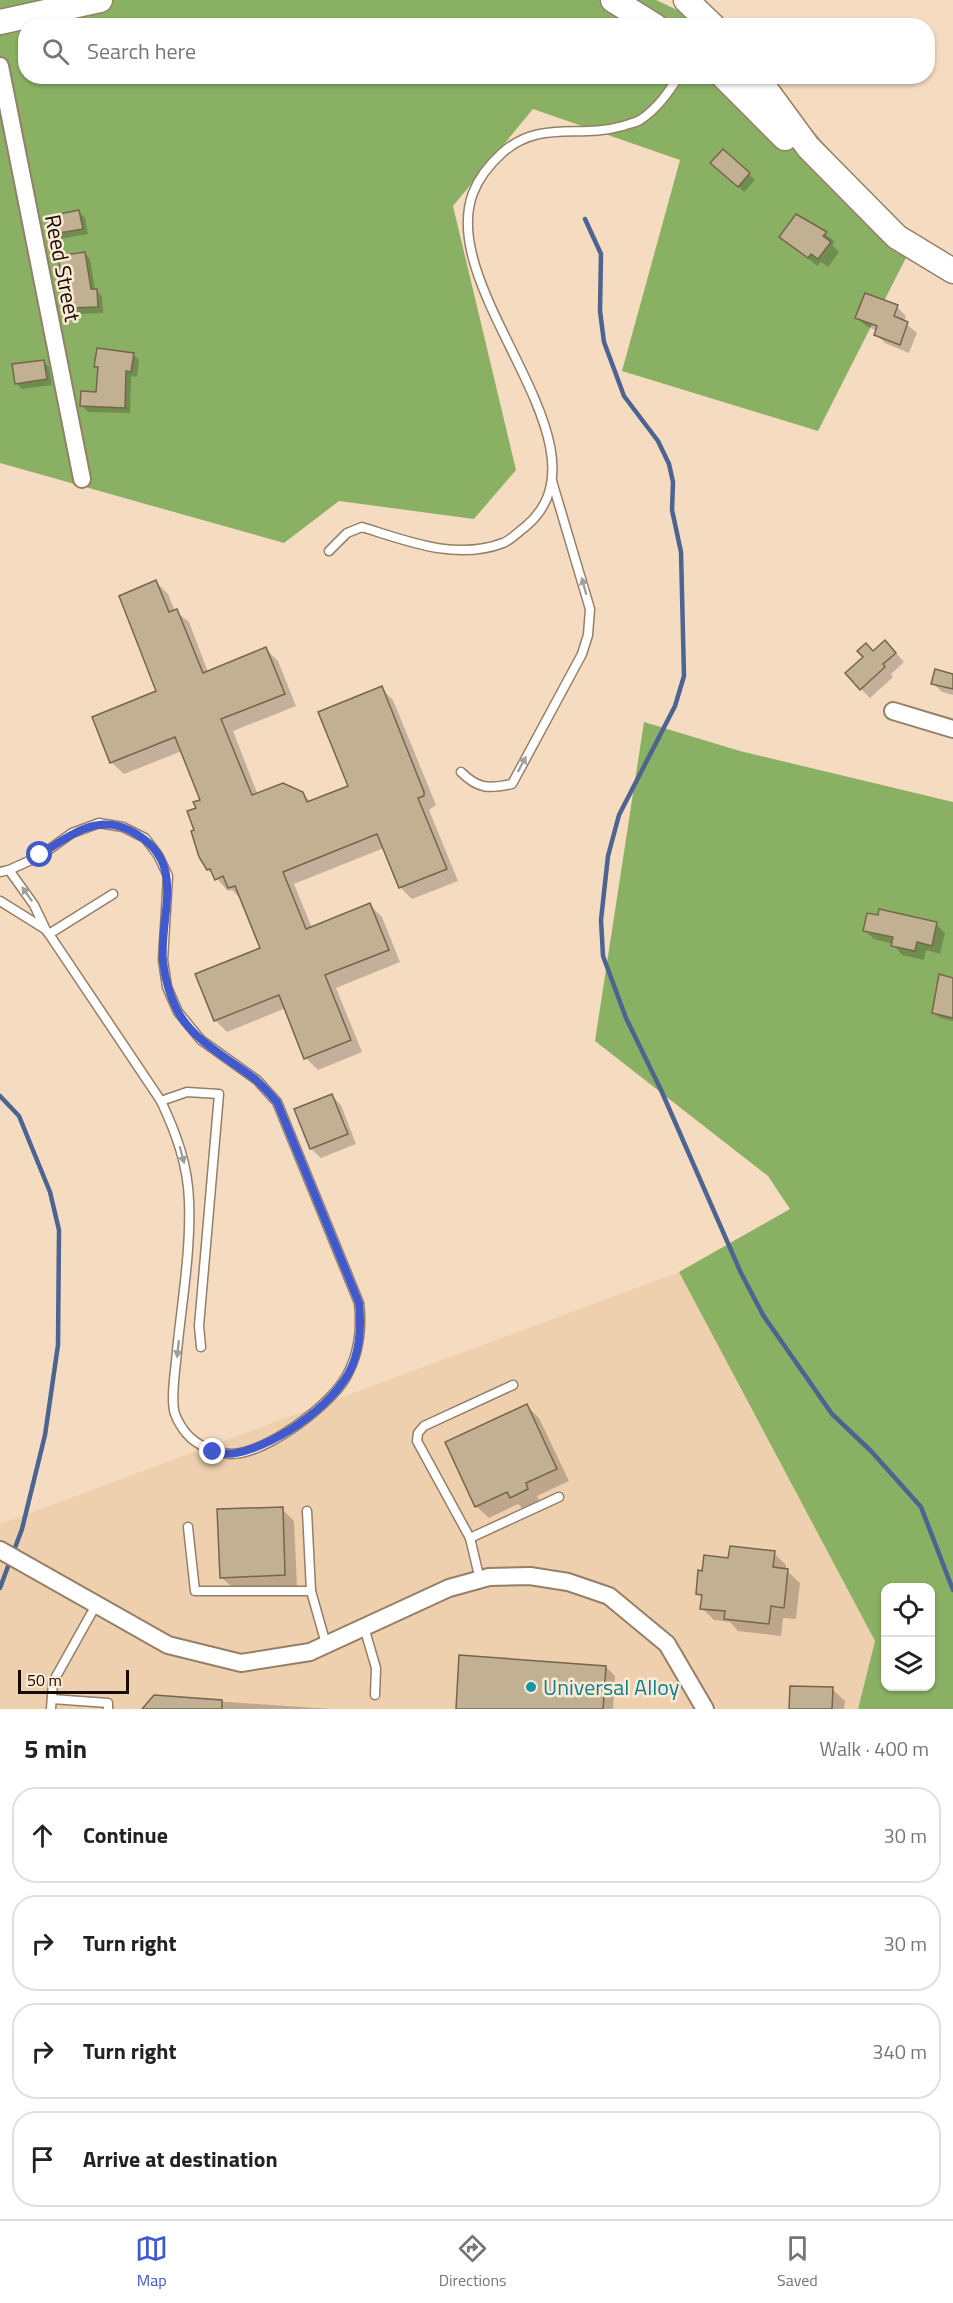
<!DOCTYPE html>
<meta charset="utf-8">
<style>
body{margin:0;font-family:"Titillium Web",sans-serif;background:#f2f2f2;color:#222}
.controls{position:absolute;right:18px;bottom:18px;display:grid;overflow:hidden;border-radius:12px;box-shadow:0 2px 4px #0004}
.controls button{width:54px;height:54px;display:grid;place-items:center;padding:0;border:0;border-bottom:2px solid #e0e0e0;background:#fff;color:#222;font:30px sans-serif}
.scale{position:absolute;left:18px;bottom:15px;width:111px;box-sizing:border-box;padding-left:6px;border:3px solid #140c04;border-top:0;font-size:16px;line-height:21px;white-space:nowrap;color:#140c04;-webkit-text-stroke:4px #feead5;paint-order:stroke}
.stop{position:absolute;width:18px;height:18px;margin:-14px;border:4px solid #4059cc;border-radius:50%;background:#fff}
.stop.end{background:#4059cc;border-color:#fff;box-shadow:0 2px 6px #0008}
.list{margin:0;padding:0;list-style:none}
h2{display:flex;justify-content:space-between;align-items:center;height:78px;margin:0;padding:0 24px;font-size:26px}
h2 small{font-size:20px;font-weight:400;color:#767676}
.list li{display:grid;grid-template-columns:39px 1fr auto;gap:18px;align-items:center;box-sizing:border-box;height:96px;margin:0 12px 12px;padding:0 12px;border:2px solid #e0e0e0;border-radius:24px}
.list b{display:block;font-size:22px;white-space:nowrap}
.list em{font-size:20px;font-style:normal;color:#767676}
.icon{flex:none;width:33px;height:33px;fill:none;stroke:currentColor;stroke-width:2;stroke-linecap:round;stroke-linejoin:round}
.map{position:relative;flex:none;width:953px;height:1709px;overflow:hidden}
.search{position:absolute;background:#fff;box-shadow:0 2px 4px #0004;left:18px;right:18px;top:18px;height:66px;display:flex;align-items:center;gap:15px;box-sizing:border-box;padding:0 21px;border-radius:24px;color:#767676;font-size:22px}
.sheet{height:510px;background:#fff}
nav{display:flex;justify-content:space-around;align-items:center;box-sizing:border-box;height:84px;border-top:2px solid #e0e0e0;background:#fff;font-size:16px;color:#767676}
nav a{display:grid;justify-items:center;gap:3px}
nav .on{color:#4059cc}
.map>svg:first-child{display:block}
.built{fill:#eed0af}
.forest{fill:#8ab163;fill-rule:evenodd}
.shadow{fill:#0003}
.lines{fill:none;stroke-linecap:round;stroke-linejoin:round}
.stream{stroke:#4b6491;stroke-width:4.5}
.building{fill:#c2b093;stroke:#76654a;stroke-width:1.5}
.lane-casing{stroke:#957f66;stroke-width:11}
.street-casing{stroke:#957f66;stroke-width:20}
.secondary-casing{stroke:#957f66;stroke-width:27}
.lane{stroke:#fff;stroke-width:8}
.street{stroke:#fff;stroke-width:16}
.secondary{stroke:#fff;stroke-width:24}
.oneway{fill:#a19e9b}
.route{stroke:#4059cc;stroke-width:8}
.culture-dot{fill:#0f9aa8;stroke:#feead5;stroke-width:2}
.labels{text-anchor:middle;dominant-baseline:central;stroke-width:5;stroke-linejoin:round;paint-order:stroke}
.street-label{font-size:22px;fill:#140c04;stroke:#feead5}
.culture-label{font-size:22px;fill:#0d838f;stroke:#feead5;text-anchor:start}
</style>
<div class="map">
<svg width="953" height="1709" viewBox="0 0 953 1709">
<rect width="100%" height="100%" fill="#f5dcc1"/>
<polygon class="built" points="679,1272 875,1641 858,1709 0,1709 0,1524"/>
<g class="forest">
<polygon points="0,0 656,0 709,25 26,26 26,76 765,77 913,244 818,431 622,371 680,160 533,109 453,206 516,470 474,519 339,501 284,543 0,463"/>
<path d="M 644,722 L 740,751 L 953,802 L 953,1709 L 858,1709 L 875,1641 L 679,1272 L 790,1209 L 768,1176 L 595,1041 ZM 886,1588 L 930,1588 L 930,1686 L 886,1686 Z"/>
</g>
<g class="shadow">
<polygon points="723,151 755,180 744,192 718,168"/>
<polygon points="79,212 85,218 88,234 60,239 55,233"/>
<polygon points="814,224 835,242 832,245 839,252 828,267 821,262 817,266 781,236"/>
<polygon points="85,253 90,259 95,290 102,296 103,313 78,314 72,308 71,280 63,275"/>
<polygon points="897,307 906,316 904,322 917,333 909,353 885,343 876,334 877,331 866,326 857,317"/>
<polygon points="133,354 139,360 137,377 131,376 130,413 88,412 82,406 98,394 99,370 96,366"/>
<polygon points="43,361 49,367 52,385 22,389 16,383"/>
<polygon points="156,582 168,594 175,611 189,622 208,672 266,649 278,661 296,706 233,731 258,795 302,793 311,802 349,786 381,688 393,700 436,805 429,810 458,881 412,899 400,887 384,848 294,884 312,928 370,905 382,917 400,962 336,988 362,1052 318,1070 306,1058 286,1008 227,1032 215,1020 262,949 242,900 232,890 228,891 208,869 196,831 198,809 202,801 182,751 124,774 111,762 158,692"/>
<polygon points="894,651 904,662 891,674 893,677 870,698 861,689 874,652"/>
<polygon points="953,672 953,695 942,692 933,683 952,675"/>
<polygon points="936,924 945,933 940,954 926,950 924,960 902,955 893,944 874,939 864,930"/>
<polygon points="953,979 953,1021 940,1018 934,1012"/>
<polygon points="332,1096 341,1105 356,1144 321,1158 311,1149 296,1110"/>
<polygon points="527,1406 539,1418 569,1481 537,1496 540,1502 523,1509 518,1504 489,1518 476,1506"/>
<polygon points="282,1509 294,1521 297,1587 234,1589 221,1577"/>
<polygon points="774,1553 786,1565 786,1570 800,1583 796,1619 783,1618 781,1636 738,1631 730,1622 714,1620 702,1608 703,1599 697,1593 730,1560"/>
<polygon points="606,1667 615,1676 613,1709 457,1709"/>
<polygon points="832,1689 845,1701 844,1709 790,1709"/>
<polygon points="155,1697 331,1709 144,1709"/>
</g>
<g class="lines">
<g class="stream">
<polyline points="585,219 601,254 600,311 604,342 624,396 658,441 669,464 673,482 672,510 681,552 684,676 675,706 619,815 608,856 601,920 603,956 626,1018 661,1090 741,1273 763,1315 832,1414 871,1451 921,1507 953,1590"/>
<polyline points="0,1096 19,1116 50,1192 59,1230 58,1345 45,1435 22,1529 13,1553"/>
<polyline points="0,1588 10,1561"/>
</g>
</g>
<g class="building">
<polygon points="723,149 750,173 738,187 710,163"/>
<polygon points="79,210 83,229 53,234 50,216"/>
<polygon points="796,214 827,232 823,236 831,242 818,259 811,254 808,258 779,237"/>
<polygon points="85,252 91,289 97,289 98,307 71,308 70,274 61,275 58,256"/>
<polygon points="865,293 898,305 894,316 908,322 900,345 874,335 877,326 855,318"/>
<polygon points="97,348 134,353 131,372 126,371 125,408 80,406 81,391 96,392 98,367 94,367"/>
<polygon points="44,360 47,379 15,384 12,364"/>
<polygon points="156,580 169,612 177,609 203,673 266,647 285,694 221,719 252,795 283,783 303,792 307,802 348,786 318,712 382,686 424,792 424,796 418,798 447,869 399,888 377,834 283,872 306,929 370,903 389,950 325,975 351,1040 304,1059 279,995 214,1021 195,974 260,948 235,886 228,888 223,876 215,880 210,869 207,870 199,857 191,831 194,830 187,811 196,808 193,802 200,800 175,737 110,763 92,717 156,691 119,596"/>
<polygon points="885,640 896,653 883,664 885,667 860,690 845,673 863,657 857,651 866,643 873,651"/>
<polygon points="935,669 953,674 953,689 931,684"/>
<polygon points="879,909 937,922 932,946 917,942 915,951 891,946 893,937 863,931 867,913 878,915"/>
<polygon points="939,974 953,978 953,1018 932,1013"/>
<polygon points="332,1094 348,1134 310,1149 294,1109"/>
<polygon points="527,1404 557,1469 526,1483 528,1489 510,1498 507,1492 475,1507 445,1442"/>
<polygon points="283,1507 285,1575 220,1578 217,1509"/>
<polygon points="730,1546 775,1551 773,1567 788,1569 784,1608 771,1606 769,1624 724,1619 725,1611 700,1609 702,1595 696,1594 698,1570 702,1571 704,1555 728,1558"/>
<polygon points="459,1655 606,1666 603,1709 456,1709"/>
<polygon points="790,1686 833,1687 832,1709 789,1709"/>
<polygon points="154,1695 222,1700 222,1709 142,1709"/>
</g>
<g class="lines">
<defs>
<g id="lane">
<path d="M 329,551 L 347,533 L 362,527 C 407,541 456,561 503,543 C 511,540 518,532 525,527 C 620,449 435,292 473,193 C 479,177 490,164 502,153 C 540,119 578,139 623,126 C 628,124 635,123 640,120 C 657,109 668,93 679,76"/>
<path d="M 461,772 C 478,789 489,789 512,784 L 582,654 L 588,635 L 590,609 L 552,481"/>
<path d="M 9,870 L 40,856 L 72,833 L 99,823 L 123,827 L 145,838 L 158,855 L 168,876 L 163,960 L 167,987 L 178,1012 L 201,1040 L 257,1080 L 277,1102 L 359,1303 C 362,1329 359,1354 346,1377 C 330,1406 265,1454 231,1454 C 216,1453 197,1446 187,1434 C 183,1430 177,1420 175,1414 C 170,1399 176,1367 177,1351 C 182,1301 191,1250 189,1201 C 188,1165 176,1133 161,1101"/>
<polyline points="0,872 9,870 34,905 45,928"/>
<polyline points="0,901 45,929 49,934 113,894"/>
<polyline points="49,934 161,1101 187,1092 219,1094 199,1326 201,1347"/>
<polyline points="307,1511 311,1591 326,1644"/>
<polyline points="188,1527 195,1591 311,1591"/>
<polyline points="470,1538 559,1497"/>
<polyline points="480,1580 470,1538 417,1441 418,1433 424,1426 513,1385"/>
<polyline points="364,1627 376,1668 375,1695"/>
<polyline points="52,1699 108,1703 108,1709"/>
<polyline points="51,1709 53,1682 96,1605"/>
</g>
<g id="street">
<polyline points="0,66 82,479"/>
<polyline points="893,711 953,729"/>
<polyline points="0,1550 168,1645 241,1663 310,1652 449,1588 489,1577 530,1576 568,1582 609,1596 667,1644 705,1709"/>
</g>
<g id="secondary">
<polyline points="613,0 655,26"/>
<polyline points="686,0 713,26"/>
<polyline points="0,22 100,0"/>
<polyline points="723,76 785,138"/>
<polyline points="756,76 808,147 886,226 897,237 953,271"/>
</g>
</defs>
<use href="#lane" class="lane-casing"/>
<use href="#street" class="street-casing"/>
<use href="#secondary" class="secondary-casing"/>
<use href="#lane" class="lane"/>
<use href="#street" class="street"/>
<use href="#secondary" class="secondary"/>
</g>
<defs><path id="oneway-solid" d="M-6-.8H1V-3.2L6.5 0L1 3.2V.8H-6Z" transform="scale(1.5)"/></defs>
<g class="oneway">
<use href="#oneway-solid" transform="translate(584 586) rotate(-105)"/>
<use href="#oneway-solid" transform="translate(522 764) rotate(-62)"/>
<use href="#oneway-solid" transform="translate(27 894) rotate(-125)"/>
<use href="#oneway-solid" transform="translate(182 1155) rotate(75)"/>
<use href="#oneway-solid" transform="translate(178 1349) rotate(96)"/>
</g>
<g class="lines">
<path class="route" d="M 40,855 C 68,836 97,813 131,831 C 189,861 159,912 163,962 C 165,979 169,994 177,1010 C 193,1041 228,1058 255,1079 C 263,1086 270,1094 277,1102 L 359,1303 C 361,1322 361,1339 355,1358 C 343,1400 278,1445 236,1453 C 229,1455 220,1453 213,1452"/>
</g>
<circle class="culture-dot" cx="531" cy="1687" r="6"/>
<g class="labels">
<g class="street-label">
<text transform="translate(63 268) rotate(79)">Reed Street</text>
</g>
<g class="culture-label">
<text x="543" y="1687">Universal Alloy</text>
</g>
</g>
</svg>
<div class="controls">
<button><svg class="icon" aria-label="locate" viewBox="0 0 24 24"><circle cx="12" cy="12" r="6"/><path d="M12 2v4M12 18v4M2 12h4M18 12h4"/></svg></button>
<button><svg class="icon" aria-label="layers" viewBox="0 0 24 24"><path d="M12 4l9 5-9 5-9-5zM3 14l9 5 9-5"/></svg></button>
</div>
<div class="scale">50 m</div>
<div class="stop" style="left:40px;top:855px"></div>
<div class="stop end" style="left:213px;top:1452px"></div>
<div class="search"><svg class="icon" aria-label="search" viewBox="0 0 24 24"><circle cx="10" cy="10" r="6"/><path d="M15 15l6 6"/></svg>Search here</div>
</div>
<section class="sheet">
<h2>5 min<small>Walk · 400 m</small></h2>
<ul class="list">
<li><svg class="icon" aria-label="ahead" viewBox="0 0 24 24"><path d="M12 20V5M6 11l6-6 6 6"/></svg><div><b>Continue</b></div><em>30 m</em></li>
<li><svg class="icon" aria-label="right" viewBox="0 0 24 24"><path d="M7 20v-9h11M14 6l5 5-5 5"/></svg><div><b>Turn right</b></div><em>30 m</em></li>
<li><svg class="icon" aria-label="right" viewBox="0 0 24 24"><path d="M7 20v-9h11M14 6l5 5-5 5"/></svg><div><b>Turn right</b></div><em>340 m</em></li>
<li><svg class="icon" aria-label="arrive" viewBox="0 0 24 24"><path d="M6 21V4h12l-3 4 3 4H6"/></svg><div><b>Arrive at destination</b></div></li>
</ul>
</section>
<nav>
<a class="on"><svg class="icon" aria-label="map" viewBox="0 0 24 24"><path d="M3 6l6-2 6 2 6-2v14l-6 2-6-2-6 2zM9 4v14M15 6v14"/></svg>Map</a>
<a><svg class="icon" aria-label="directions" viewBox="0 0 24 24"><path d="M12 3l9 9-9 9-9-9zM9 14v-3h6M13 9l2 2-2 2"/></svg>Directions</a>
<a><svg class="icon" aria-label="saved" viewBox="0 0 24 24"><path d="M7 4h10v16l-5-4-5 4z"/></svg>Saved</a>
</nav>
